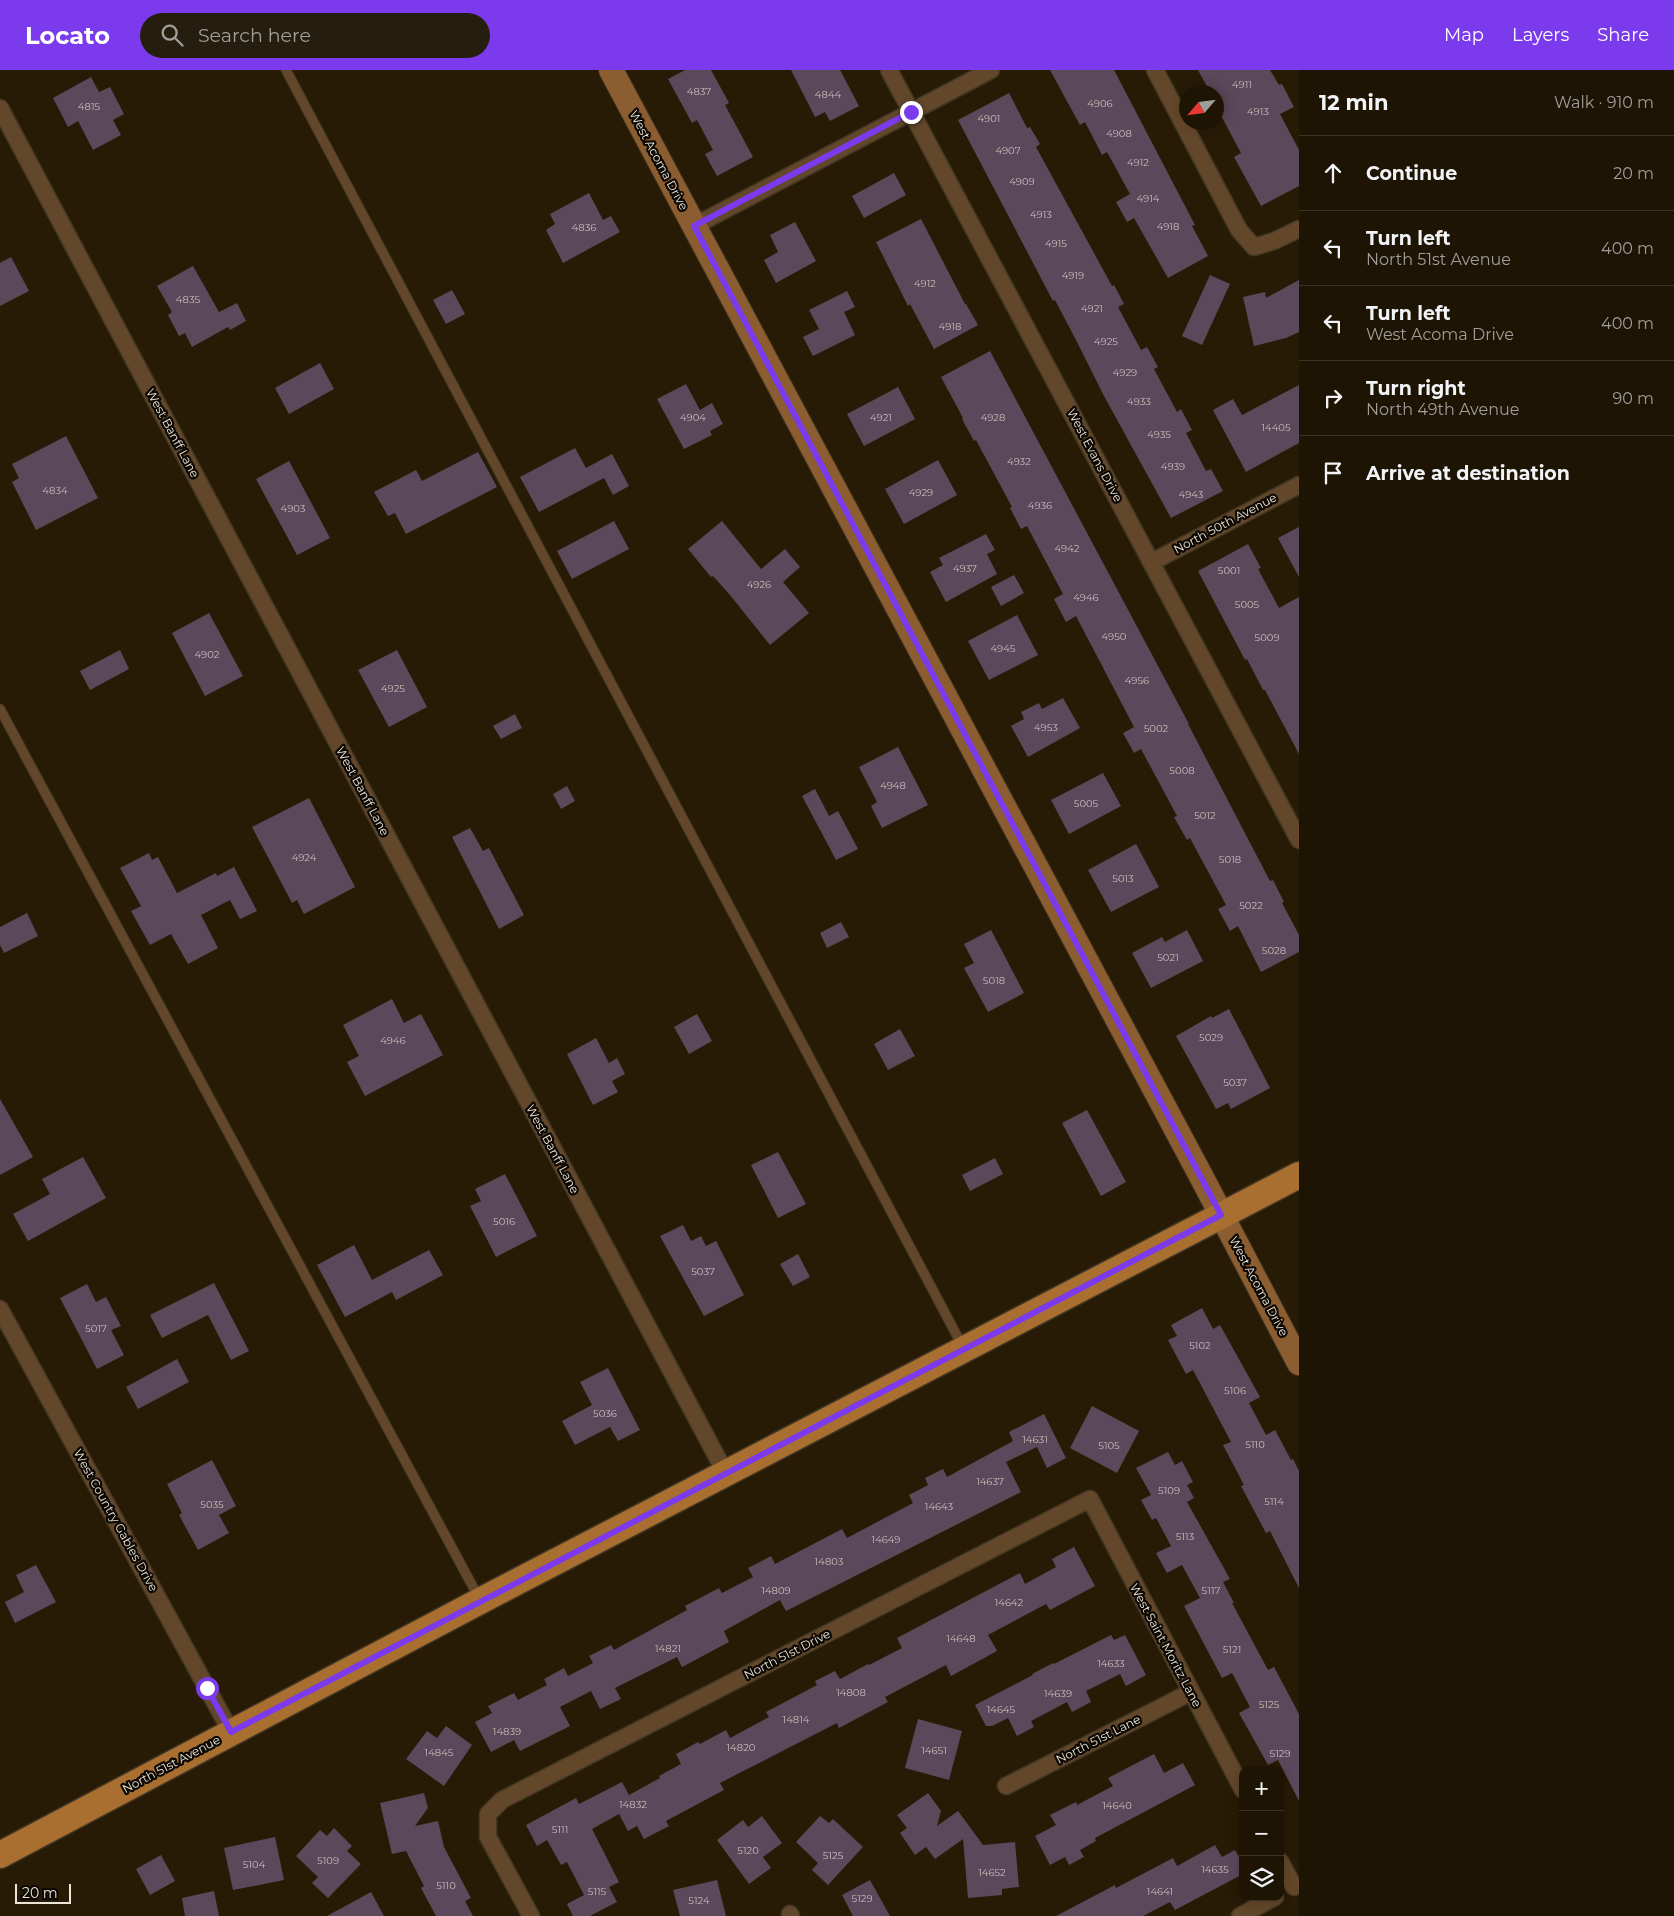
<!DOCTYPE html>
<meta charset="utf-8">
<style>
body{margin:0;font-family:Montserrat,sans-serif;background:#251d0e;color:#f1f3f6}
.controls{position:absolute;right:15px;bottom:15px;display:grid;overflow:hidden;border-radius:10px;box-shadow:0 2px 12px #0003}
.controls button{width:45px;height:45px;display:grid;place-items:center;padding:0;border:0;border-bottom:1px solid #3b3326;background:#1d1404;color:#f1f3f6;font:25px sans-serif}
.compass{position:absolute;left:1179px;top:15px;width:45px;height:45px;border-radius:50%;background:#1d1404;box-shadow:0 2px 12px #0003;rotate:242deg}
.scale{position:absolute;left:15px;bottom:12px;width:56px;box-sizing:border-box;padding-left:5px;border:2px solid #ede5d8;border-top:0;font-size:14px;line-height:18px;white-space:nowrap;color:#ede5d8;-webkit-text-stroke:4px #0b0702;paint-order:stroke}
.stop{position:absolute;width:15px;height:15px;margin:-11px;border:4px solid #7c3aed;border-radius:50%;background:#fff}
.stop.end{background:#7c3aed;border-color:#fff;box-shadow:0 1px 5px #0008}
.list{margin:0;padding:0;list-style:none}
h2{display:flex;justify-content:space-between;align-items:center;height:65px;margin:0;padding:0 20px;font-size:21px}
h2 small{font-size:16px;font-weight:400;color:#a09e9a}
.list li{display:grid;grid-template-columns:32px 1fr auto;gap:15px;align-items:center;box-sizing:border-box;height:75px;padding:0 20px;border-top:1px solid #3b3326}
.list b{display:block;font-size:19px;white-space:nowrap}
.list p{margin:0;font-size:16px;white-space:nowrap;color:#a09e9a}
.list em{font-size:16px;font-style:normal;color:#a09e9a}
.icon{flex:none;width:28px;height:28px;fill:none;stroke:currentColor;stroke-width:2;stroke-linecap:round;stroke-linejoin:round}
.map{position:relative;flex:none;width:1299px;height:1846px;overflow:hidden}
header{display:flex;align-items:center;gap:30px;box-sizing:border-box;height:70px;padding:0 25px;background:#7c3aed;color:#fff}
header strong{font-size:24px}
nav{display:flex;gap:28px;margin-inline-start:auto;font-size:18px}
.search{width:350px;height:45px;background:#251d0e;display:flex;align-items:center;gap:12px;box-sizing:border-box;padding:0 18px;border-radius:28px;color:#a09e9a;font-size:19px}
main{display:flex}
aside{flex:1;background:#1d1404}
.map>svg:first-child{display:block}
.building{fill:#5b485b}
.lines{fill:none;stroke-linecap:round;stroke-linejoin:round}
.lane-casing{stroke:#433723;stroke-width:11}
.street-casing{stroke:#433723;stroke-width:19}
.secondary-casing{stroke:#433723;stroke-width:26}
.primary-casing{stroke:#433723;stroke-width:29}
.lane{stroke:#63472b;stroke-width:9}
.street{stroke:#63472b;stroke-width:16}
.secondary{stroke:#8b5d30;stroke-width:24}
.primary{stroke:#a96f31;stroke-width:26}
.route{stroke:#7c3aed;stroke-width:6}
.labels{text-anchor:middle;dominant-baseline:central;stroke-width:4.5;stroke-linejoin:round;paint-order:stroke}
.number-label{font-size:10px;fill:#c8beb9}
.street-label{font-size:12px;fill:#ede5d8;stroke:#0b0702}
</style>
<header>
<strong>Locato</strong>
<div class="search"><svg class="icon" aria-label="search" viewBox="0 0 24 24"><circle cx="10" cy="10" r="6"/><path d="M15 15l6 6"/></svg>Search here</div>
<nav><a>Map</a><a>Layers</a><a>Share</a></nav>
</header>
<main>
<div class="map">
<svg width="1299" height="1846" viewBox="0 0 1299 1846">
<rect width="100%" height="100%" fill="#271b06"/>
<g class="building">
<polygon points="685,0 711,0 729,33 725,35 753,87 717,106 705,84 713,80 697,50 692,53 668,9"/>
<polygon points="791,0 840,0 859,36 830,51 825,42 815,47"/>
<polygon points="1050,0 1114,0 1195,155 1192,156 1208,186 1168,208 1134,148 1127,152 1116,132 1130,124 1107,82 1102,85 1085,52 1080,55"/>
<polygon points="1198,0 1270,0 1279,15 1282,14 1294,37 1280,44 1299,80 1299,116 1261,136 1234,87 1241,83 1216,36 1216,22 1210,22"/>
<polygon points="91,7 99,22 110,17 124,44 113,50 121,65 93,80 78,51 68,57 53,28"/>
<polygon points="1009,23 1027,58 1030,57 1040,74 1036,77 1112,216 1114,215 1124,234 1118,237 1141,280 1147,277 1158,297 1154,299 1177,342 1181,339 1192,360 1186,363 1206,401 1211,399 1223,421 1171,448 1104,326 1078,274 1055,230 1053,231 958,50"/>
<polygon points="894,103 906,125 864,148 852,126"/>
<polygon points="589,123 603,150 611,146 620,162 563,193 546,160 555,154 550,144"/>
<polygon points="921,149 965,234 966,234 978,255 934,279 910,234 908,236 876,172"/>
<polygon points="795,152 816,191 776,213 764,190 778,182 770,165"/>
<polygon points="11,187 29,221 0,236 0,193"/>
<polygon points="193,196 219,242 237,233 246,251 230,260 228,257 192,277 185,263 179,266 168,245 172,242 157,216"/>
<polygon points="1210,205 1230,214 1202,275 1182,266"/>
<polygon points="1299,210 1299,262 1286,268 1254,276 1243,227 1265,222 1266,228"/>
<polygon points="452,220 465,244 446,254 433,230"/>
<polygon points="847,221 855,237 844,242 855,265 813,286 803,267 819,259 809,240"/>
<polygon points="990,281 1189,654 1188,654 1270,811 1273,810 1284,832 1282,833 1299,865 1299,882 1261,902 1238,856 1230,861 1218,839 1226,835 1190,768 1187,770 1174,747 1177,746 1141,679 1134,683 1123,663 1134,657 1110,611 1076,546 1066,552 1054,529 1063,524 1027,456 1021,459 1010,438 1012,437 976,370 974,371 962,349 963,348 941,307"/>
<polygon points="320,293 334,319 289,344 275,318"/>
<polygon points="686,314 700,340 712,333 723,354 710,361 712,365 684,379 657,329"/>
<polygon points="1299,315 1299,373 1246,402 1213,340 1233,329 1242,345"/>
<polygon points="898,317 915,349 864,376 847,344"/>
<polygon points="66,366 98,428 36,460 12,412 19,408 12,394"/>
<polygon points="575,378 586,398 612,384 629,416 613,425 604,408 539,442 520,407"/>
<polygon points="478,382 497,417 406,464 395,443 388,446 374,422 416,400 422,411"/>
<polygon points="938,390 957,425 904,454 885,419"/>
<polygon points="289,391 330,468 297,485 256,409"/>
<polygon points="614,451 629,479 572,509 557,481"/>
<polygon points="722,451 761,499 785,479 800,497 783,512 809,543 770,575 730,525 713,506 711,507 688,479"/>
<polygon points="1299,457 1299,507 1278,468"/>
<polygon points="986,464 995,480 987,484 997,504 946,532 930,502 943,495 939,488"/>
<polygon points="1248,474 1261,498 1258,499 1279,538 1299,527 1299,684 1265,620 1263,620 1247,589 1245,590 1198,501"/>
<polygon points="1014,505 1024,523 1001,536 991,517"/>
<polygon points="209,543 243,606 205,626 172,563"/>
<polygon points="1017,545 1038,585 989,610 968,571"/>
<polygon points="120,580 129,599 90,620 80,601"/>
<polygon points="397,580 427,637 389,657 358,600"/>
<polygon points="1063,628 1080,658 1028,687 1011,656 1024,649 1021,642 1039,633 1042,639"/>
<polygon points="515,644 522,658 501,669 493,656"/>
<polygon points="898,677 928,735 882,758 871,736 877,732 859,697"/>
<polygon points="1103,703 1121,736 1069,764 1051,730"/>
<polygon points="567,716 575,731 561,739 553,724"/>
<polygon points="815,719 829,746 838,741 858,779 836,790 802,726"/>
<polygon points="309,728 355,817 304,844 297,830 292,833 252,757"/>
<polygon points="470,758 483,781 489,778 524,845 499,859 452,767"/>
<polygon points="1136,774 1159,817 1111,842 1088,800"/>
<polygon points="149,783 152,790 158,787 177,823 216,803 217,806 234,797 257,841 240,849 230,830 201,845 218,878 188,894 171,864 150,875 131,841 141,836 120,798"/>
<polygon points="27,843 38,866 4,883 0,875 0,857"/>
<polygon points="841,852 849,867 827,878 820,863"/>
<polygon points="991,860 1024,923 988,942 964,898 974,893 964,874"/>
<polygon points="1187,860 1203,891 1151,918 1132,883 1162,867 1165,872"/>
<polygon points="392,929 404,953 421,944 443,985 365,1026 347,992 359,986 343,955"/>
<polygon points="1229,939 1270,1018 1231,1039 1228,1033 1216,1039 1176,966 1211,946 1212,948"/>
<polygon points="697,944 712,971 689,984 674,957"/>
<polygon points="900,959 915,986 888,1000 874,974"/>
<polygon points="596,968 609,993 617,988 625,1004 612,1011 618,1022 593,1035 567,984"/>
<polygon points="0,1029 33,1087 0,1105"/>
<polygon points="1087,1040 1126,1112 1101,1126 1062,1053"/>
<polygon points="778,1082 806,1134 778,1148 751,1095"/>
<polygon points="83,1087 106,1128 28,1171 13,1144 50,1124 42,1109"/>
<polygon points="995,1088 1003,1104 970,1121 962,1105"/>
<polygon points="505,1104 537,1166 496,1187 470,1136 481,1131 475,1119"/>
<polygon points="683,1155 691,1171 701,1166 706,1176 716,1171 744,1225 704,1246 660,1166"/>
<polygon points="354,1175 372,1210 429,1180 443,1205 396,1230 392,1222 345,1247 317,1195"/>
<polygon points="798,1184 810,1207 793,1216 780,1194"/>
<polygon points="214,1213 249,1281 231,1290 208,1245 162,1268 150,1245"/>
<polygon points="87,1214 96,1232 106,1227 121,1256 111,1260 124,1285 97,1299 60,1228"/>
<polygon points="1202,1238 1213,1259 1220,1255 1260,1327 1249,1333 1266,1365 1275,1360 1291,1390 1293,1389 1299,1401 1299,1518 1270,1461 1266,1463 1241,1416 1244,1415 1223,1375 1231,1372 1193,1300 1186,1304 1168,1270 1177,1266 1171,1255"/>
<polygon points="177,1289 189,1312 138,1339 126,1317"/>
<polygon points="608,1298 640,1360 618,1371 610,1357 575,1375 562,1351 592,1335 580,1312"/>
<polygon points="1092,1336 1139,1361 1117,1403 1070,1378"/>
<polygon points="1044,1344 1066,1388 1047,1398 1037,1377 1006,1392 1021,1422 786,1541 780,1530 724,1561 729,1572 682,1597 677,1587 615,1618 621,1629 600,1639 591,1621 560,1637 570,1656 520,1681 514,1670 491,1682 475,1652 492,1643 488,1636 514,1623 518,1630 547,1615 544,1609 564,1598 568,1606 593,1593 589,1586 611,1575 614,1580 687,1540 685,1536 719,1518 722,1523 753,1507 748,1498 771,1486 775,1494 842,1459 847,1468 913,1433 909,1425 928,1415 925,1408 943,1399 947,1407 1013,1371 1009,1362"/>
<polygon points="1168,1382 1175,1395 1182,1391 1193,1412 1187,1415 1194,1428 1187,1432 1230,1509 1223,1512 1234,1533 1232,1533 1268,1600 1274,1597 1299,1644 1299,1731 1278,1690 1268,1695 1239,1643 1250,1637 1232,1603 1222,1608 1184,1536 1200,1528 1182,1495 1167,1503 1156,1483 1171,1476 1156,1448 1152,1450 1141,1430 1151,1425 1136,1398"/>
<polygon points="212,1390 236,1436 219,1445 229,1463 198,1480 179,1445 182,1443 167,1414"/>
<polygon points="1074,1477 1095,1516 1050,1540 1046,1534 988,1565 997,1581 951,1606 946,1595 885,1627 888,1632 839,1658 837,1653 720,1713 724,1720 666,1751 669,1756 644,1769 637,1756 628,1761 619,1744 592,1759 619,1812 609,1817 617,1832 590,1846 573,1846 567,1834 584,1825 567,1792 561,1795 547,1770 537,1776 526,1755 576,1728 579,1734 622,1712 629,1725 660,1708 659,1706 681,1694 676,1684 698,1672 700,1674 726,1660 730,1668 769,1647 766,1642 817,1615 815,1611 835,1601 840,1609 868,1594 869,1595 902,1578 897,1568 1020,1503 1025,1514 1056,1497 1052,1489"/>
<polygon points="36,1495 56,1532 15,1553 5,1532 24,1522 16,1505"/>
<polygon points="1111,1565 1114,1570 1125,1565 1146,1605 1126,1616 1120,1604 1086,1621 1091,1632 1072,1642 1067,1632 1031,1651 1034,1657 1017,1666 1008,1648 992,1656 986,1656 975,1635 1033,1605 1032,1604 1053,1593 1054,1594"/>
<polygon points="918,1649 962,1661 949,1710 905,1698"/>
<polygon points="446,1656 472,1675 444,1716 406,1689 427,1661 437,1668"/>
<polygon points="1154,1684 1164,1703 1183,1693 1195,1715 1095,1768 1096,1771 1080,1780 1084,1787 1069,1795 1065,1787 1050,1795 1035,1766 1056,1755 1050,1745 1076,1732 1077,1735 1113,1716 1108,1708"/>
<polygon points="424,1723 428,1738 415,1756 438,1751 444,1777 471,1828 465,1831 473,1846 436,1846 421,1818 424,1816 406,1781 392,1784 380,1733"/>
<polygon points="928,1723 941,1741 937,1756 958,1741 983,1775 1015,1772 1019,1817 1002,1819 1002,1825 968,1828 963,1769 935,1789 926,1777 915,1785 900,1763 907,1758 897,1745"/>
<polygon points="762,1746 782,1773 763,1787 771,1798 749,1814 717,1770 743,1750 748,1757"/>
<polygon points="820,1746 829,1753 833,1749 863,1777 828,1815 812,1800 818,1793 796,1772"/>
<polygon points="334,1758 352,1776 347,1781 361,1794 328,1828 312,1813 318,1807 296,1786 320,1760 327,1766"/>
<polygon points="275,1767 284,1810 233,1820 224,1778"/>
<polygon points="1215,1775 1222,1787 1235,1780 1243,1794 1243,1804 1175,1840 1170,1832 1143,1846 1056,1846 1115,1815 1116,1818 1173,1788 1177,1796"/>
<polygon points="161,1785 175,1811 150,1825 136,1799"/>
<polygon points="717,1810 726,1846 680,1846 673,1820"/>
<polygon points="870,1810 890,1846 853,1846 842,1825"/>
<polygon points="214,1821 219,1846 185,1846 182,1828"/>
<polygon points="371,1822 384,1846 327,1846"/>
</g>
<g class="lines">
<defs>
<g id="lane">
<polyline points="286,0 963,1277"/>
<polyline points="0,639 479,1528"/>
</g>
<g id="street">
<polyline points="889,0 1299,770"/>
<polyline points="1155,0 1239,160 1254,177 1274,171 1299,159"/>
<polyline points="0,38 726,1404"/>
<polyline points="694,156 991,0"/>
<polyline points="1152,492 1299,415"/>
<polyline points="0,1239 231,1662"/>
<polyline points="1006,1716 1191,1622"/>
<polyline points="1280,1791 1294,1817"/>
<polyline points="790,1844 791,1846"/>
<polyline points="531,1846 488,1767 488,1744 502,1730 1090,1429 1243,1720"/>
<polyline points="1240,1846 1275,1827"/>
</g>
<polyline id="secondary" points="611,0 1201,1106 1299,1293"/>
<polyline id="primary" points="0,1785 480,1531 1299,1105"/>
</defs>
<use href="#lane" class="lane-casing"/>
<use href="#street" class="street-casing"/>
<use href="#secondary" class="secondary-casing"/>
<use href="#primary" class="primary-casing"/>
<use href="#lane" class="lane"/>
<use href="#street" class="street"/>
<use href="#secondary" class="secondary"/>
<use href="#primary" class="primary"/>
</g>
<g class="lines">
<polyline class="route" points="207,1618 231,1662 1221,1145 694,156 911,42"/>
</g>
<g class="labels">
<g class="number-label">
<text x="1242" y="14">4911</text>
<text x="699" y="21">4837</text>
<text x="828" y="24">4844</text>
<text x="1100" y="33">4906</text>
<text x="89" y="36">4815</text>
<text x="1258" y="41">4913</text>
<text x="989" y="48">4901</text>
<text x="1119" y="63">4908</text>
<text x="1008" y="80">4907</text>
<text x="1138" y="92">4912</text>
<text x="1022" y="111">4909</text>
<text x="1148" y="128">4914</text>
<text x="1041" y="144">4913</text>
<text x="1168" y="156">4918</text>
<text x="584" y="157">4836</text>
<text x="1056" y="173">4915</text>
<text x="1073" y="205">4919</text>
<text x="925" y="213">4912</text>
<text x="188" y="229">4835</text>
<text x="1092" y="238">4921</text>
<text x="950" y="256">4918</text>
<text x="1106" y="271">4925</text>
<text x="1125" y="302">4929</text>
<text x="1139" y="331">4933</text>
<text x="693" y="347">4904</text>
<text x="881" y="347">4921</text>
<text x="993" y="347">4928</text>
<text x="1276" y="357">14405</text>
<text x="1159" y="364">4935</text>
<text x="1019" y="391">4932</text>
<text x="1173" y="396">4939</text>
<text x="55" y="420">4834</text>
<text x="921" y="422">4929</text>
<text x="1191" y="424">4943</text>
<text x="1040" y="435">4936</text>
<text x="293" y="438">4903</text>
<text x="1067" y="478">4942</text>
<text x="965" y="498">4937</text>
<text x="1229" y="500">5001</text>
<text x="759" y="514">4926</text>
<text x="1086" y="527">4946</text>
<text x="1247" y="534">5005</text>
<text x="1114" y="566">4950</text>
<text x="1267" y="567">5009</text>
<text x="1003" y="578">4945</text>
<text x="207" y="584">4902</text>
<text x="1137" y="610">4956</text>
<text x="393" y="618">4925</text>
<text x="1046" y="657">4953</text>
<text x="1156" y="658">5002</text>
<text x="1182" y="700">5008</text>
<text x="893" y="715">4948</text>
<text x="1086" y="733">5005</text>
<text x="1205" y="745">5012</text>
<text x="304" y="787">4924</text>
<text x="1230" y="789">5018</text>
<text x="1123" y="808">5013</text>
<text x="1251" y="835">5022</text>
<text x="1274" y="880">5028</text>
<text x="1168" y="887">5021</text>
<text x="994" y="910">5018</text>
<text x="1211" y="967">5029</text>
<text x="393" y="970">4946</text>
<text x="1235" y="1012">5037</text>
<text x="504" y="1151">5016</text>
<text x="703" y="1201">5037</text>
<text x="96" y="1258">5017</text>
<text x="1200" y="1275">5102</text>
<text x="1235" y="1320">5106</text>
<text x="605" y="1343">5036</text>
<text x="1035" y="1369">14631</text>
<text x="1255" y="1374">5110</text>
<text x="1109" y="1375">5105</text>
<text x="990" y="1411">14637</text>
<text x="1169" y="1420">5109</text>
<text x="1274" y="1431">5114</text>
<text x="212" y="1434">5035</text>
<text x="939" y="1436">14643</text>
<text x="1185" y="1466">5113</text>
<text x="886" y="1469">14649</text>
<text x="829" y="1491">14803</text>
<text x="776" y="1520">14809</text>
<text x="1211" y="1520">5117</text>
<text x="1009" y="1532">14642</text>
<text x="961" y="1568">14648</text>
<text x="668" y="1578">14821</text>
<text x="1232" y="1579">5121</text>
<text x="1111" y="1593">14633</text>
<text x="851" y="1622">14808</text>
<text x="1058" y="1623">14639</text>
<text x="1269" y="1634">5125</text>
<text x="1001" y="1639">14645</text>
<text x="796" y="1649">14814</text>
<text x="507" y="1661">14839</text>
<text x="741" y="1677">14820</text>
<text x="934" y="1680">14651</text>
<text x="439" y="1682">14845</text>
<text x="1280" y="1683">5129</text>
<text x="633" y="1734">14832</text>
<text x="1117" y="1735">14640</text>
<text x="560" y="1759">5111</text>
<text x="748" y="1780">5120</text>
<text x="833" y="1785">5125</text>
<text x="328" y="1790">5109</text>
<text x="254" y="1794">5104</text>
<text x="1215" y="1799">14635</text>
<text x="992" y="1802">14652</text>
<text x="446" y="1815">5110</text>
<text x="597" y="1821">5115</text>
<text x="1160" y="1821">14641</text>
<text x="862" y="1828">5129</text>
<text x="699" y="1830">5124</text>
</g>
<g class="street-label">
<text transform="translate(659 90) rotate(62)">West Acoma Drive</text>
<text transform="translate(173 363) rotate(62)">West Banff Lane</text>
<text transform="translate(1095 385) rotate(62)">West Evans Drive</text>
<text transform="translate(1225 453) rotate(-28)">North 50th Avenue</text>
<text transform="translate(363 721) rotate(62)">West Banff Lane</text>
<text transform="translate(553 1079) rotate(62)">West Banff Lane</text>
<text transform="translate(1259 1216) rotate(62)">West Acoma Drive</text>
<text transform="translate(116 1450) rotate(61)">West Country Gables Drive</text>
<text transform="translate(1166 1575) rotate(62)">West Saint Moritz Lane</text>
<text transform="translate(787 1584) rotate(-27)">North 51st Drive</text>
<text transform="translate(1098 1669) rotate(-27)">North 51st Lane</text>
<text transform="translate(171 1694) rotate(-28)">North 51st Avenue</text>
</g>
</g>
</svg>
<div class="controls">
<button>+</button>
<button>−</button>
<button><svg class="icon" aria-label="layers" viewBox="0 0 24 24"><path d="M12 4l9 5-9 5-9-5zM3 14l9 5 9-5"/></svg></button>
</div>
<svg class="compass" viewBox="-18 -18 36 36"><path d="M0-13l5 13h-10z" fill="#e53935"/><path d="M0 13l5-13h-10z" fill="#a09e9a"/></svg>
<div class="scale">20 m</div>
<div class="stop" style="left:207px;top:1618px"></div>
<div class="stop end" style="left:911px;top:42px"></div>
</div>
<aside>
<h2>12 min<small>Walk · 910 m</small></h2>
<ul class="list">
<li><svg class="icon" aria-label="ahead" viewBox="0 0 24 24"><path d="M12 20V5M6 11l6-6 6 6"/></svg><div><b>Continue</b></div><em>20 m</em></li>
<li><svg class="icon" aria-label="left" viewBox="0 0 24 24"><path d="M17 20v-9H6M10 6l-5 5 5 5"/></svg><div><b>Turn left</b><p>North 51st Avenue</p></div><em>400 m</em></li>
<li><svg class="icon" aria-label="left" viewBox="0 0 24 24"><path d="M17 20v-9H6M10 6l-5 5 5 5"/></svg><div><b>Turn left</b><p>West Acoma Drive</p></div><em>400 m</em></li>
<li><svg class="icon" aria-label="right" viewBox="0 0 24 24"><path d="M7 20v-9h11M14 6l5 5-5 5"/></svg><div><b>Turn right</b><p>North 49th Avenue</p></div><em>90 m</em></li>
<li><svg class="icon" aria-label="arrive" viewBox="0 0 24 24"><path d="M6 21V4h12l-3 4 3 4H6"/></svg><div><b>Arrive at destination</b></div></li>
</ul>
</aside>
</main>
